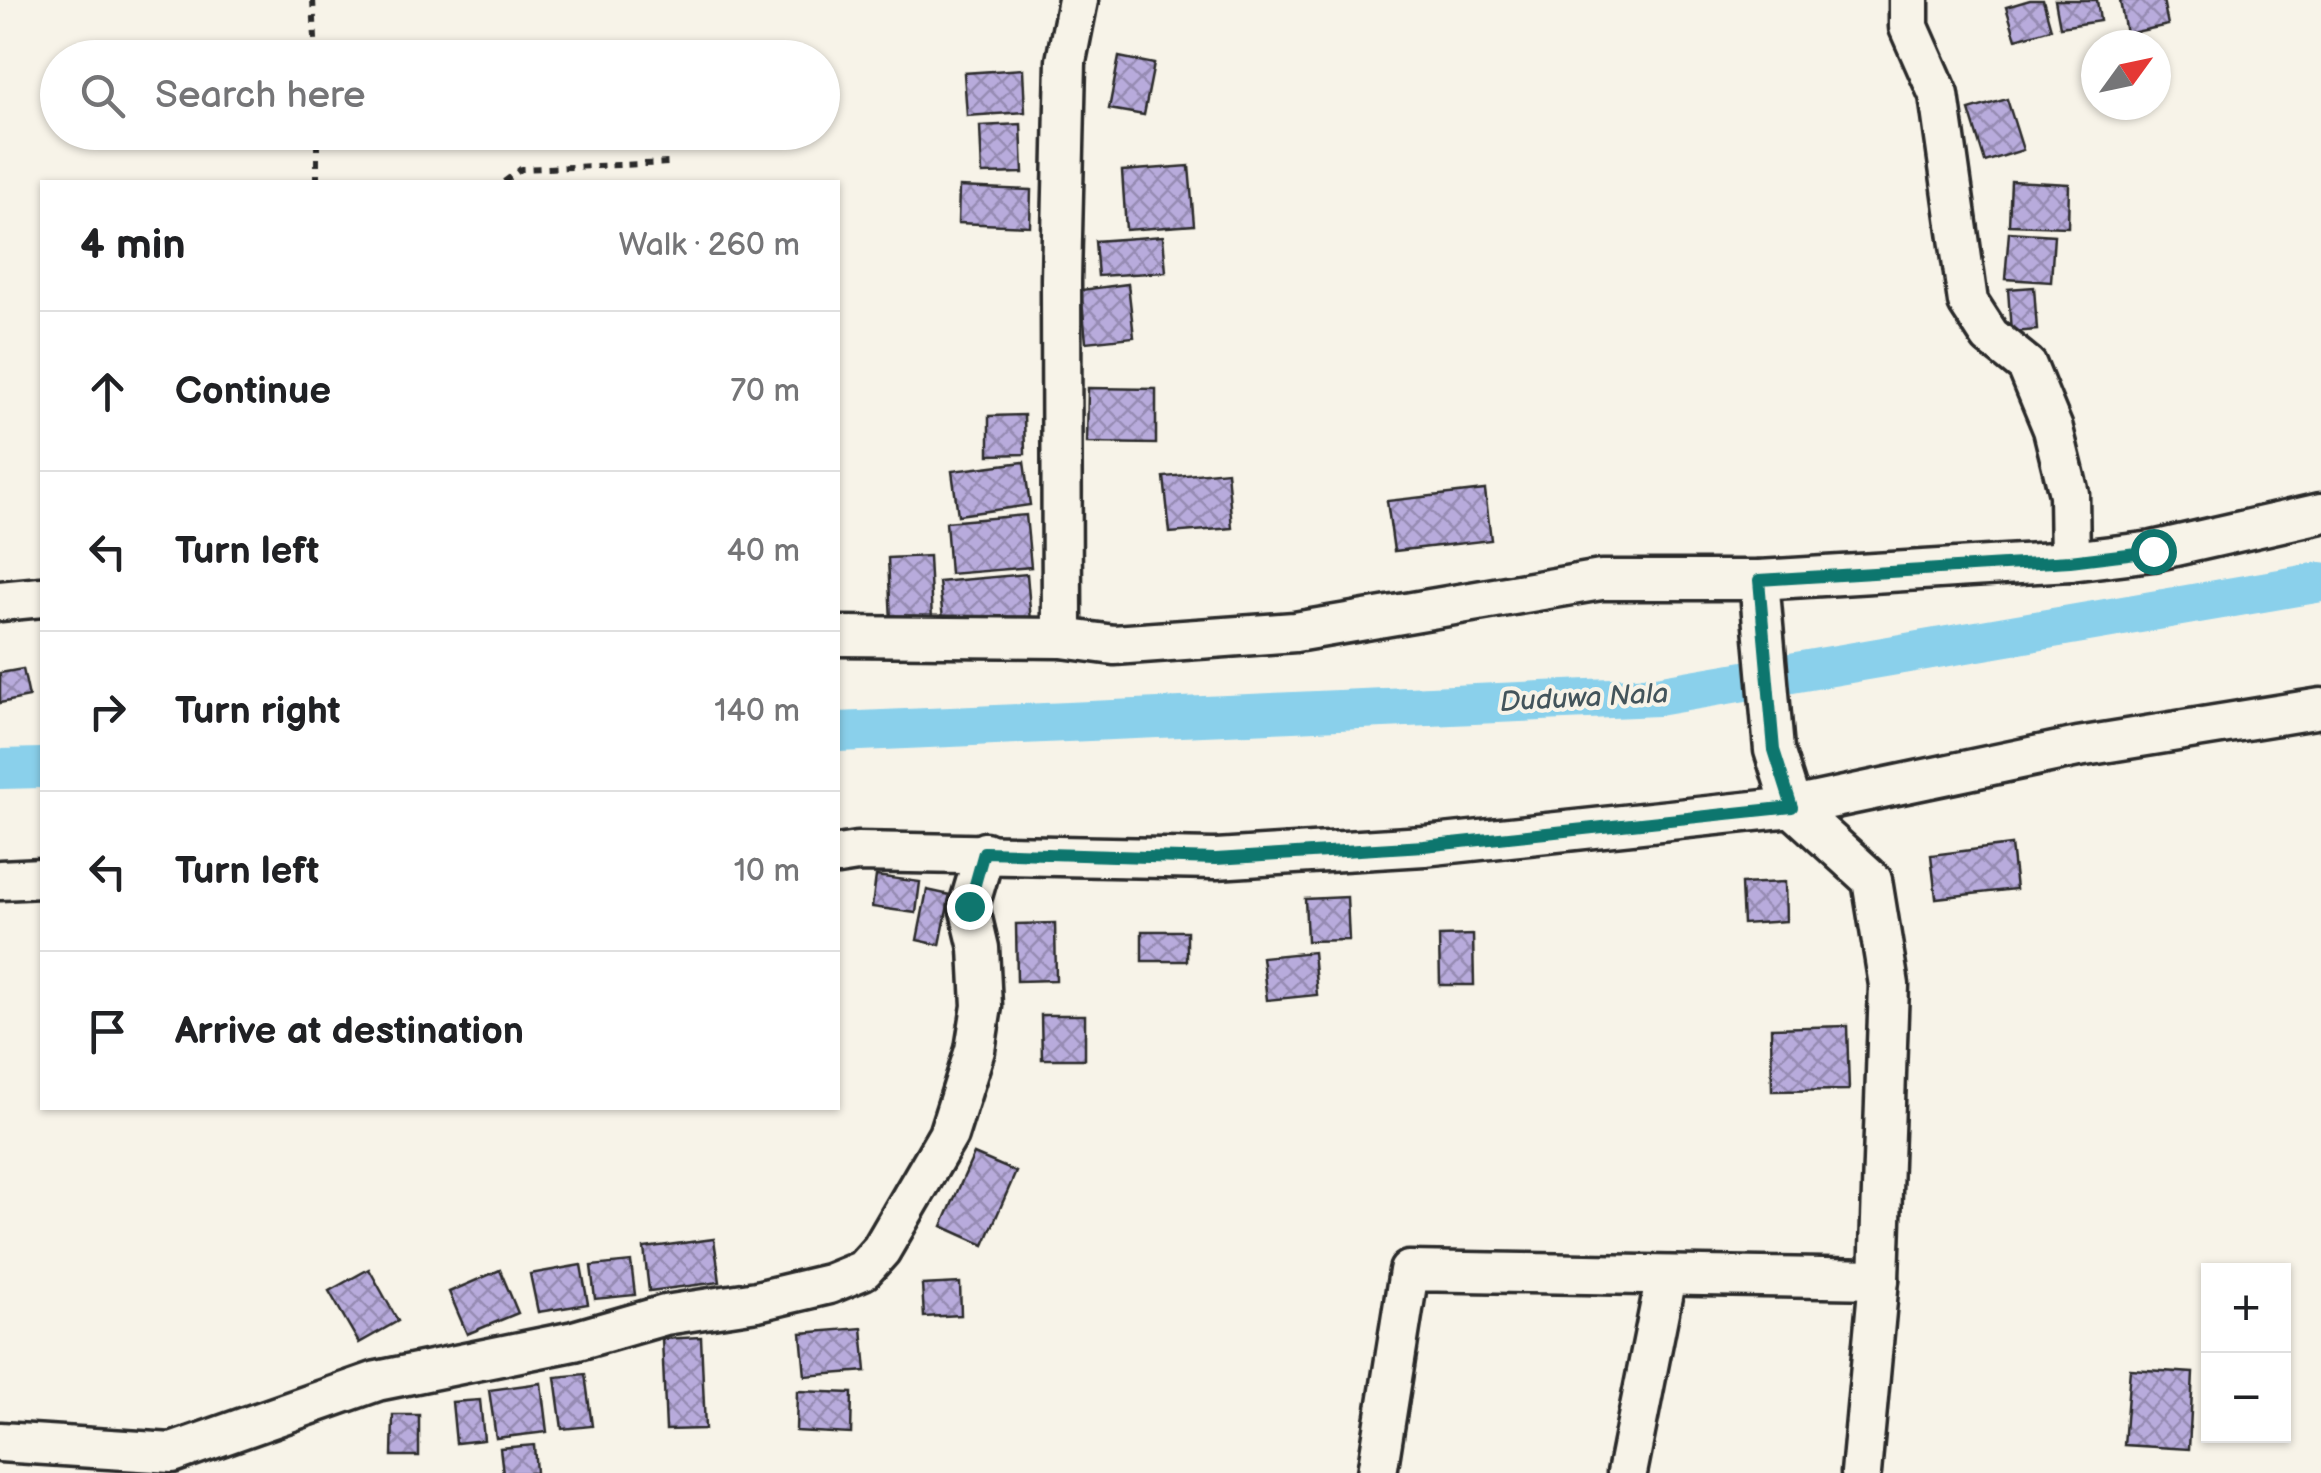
<!DOCTYPE html>
<meta charset="utf-8">
<style>
body{margin:0;font-family:"Balsamiq Sans",sans-serif;background:#f6f6f6;color:#202124}
.controls{position:absolute;right:30px;bottom:30px;display:grid;overflow:hidden;border-radius:0px;box-shadow:0 2px 8px #0004}
.controls button{width:90px;height:90px;display:grid;place-items:center;padding:0;border:0;border-bottom:2px solid #e0e0e0;background:#fff;color:#202124;font:50px sans-serif}
.compass{position:absolute;left:2081px;top:30px;width:90px;height:90px;border-radius:50%;background:#fff;box-shadow:0 2px 8px #0004;rotate:57deg}
.stop{position:absolute;width:30px;height:30px;margin:-22px;border:8px solid #0f766e;border-radius:50%;background:#fff}
.stop.end{background:#0f766e;border-color:#fff;box-shadow:0 2px 10px #0008}
.list{margin:0;padding:0;list-style:none}
h2{display:flex;justify-content:space-between;align-items:center;height:130px;margin:0;padding:0 40px;font-size:42px}
h2 small{font-size:32px;font-weight:400;color:#757577}
.list li{display:grid;grid-template-columns:65px 1fr auto;gap:30px;align-items:center;box-sizing:border-box;height:160px;padding:0 40px;border-top:2px solid #e0e0e0}
.list b{display:block;font-size:38px;white-space:nowrap}
.list em{font-size:32px;font-style:normal;color:#757577}
.icon{flex:none;width:55px;height:55px;fill:none;stroke:currentColor;stroke-width:2;stroke-linecap:round;stroke-linejoin:round}
.map{position:relative;flex:none;width:2321px;height:1473px;overflow:hidden}
.search{position:absolute;background:#fff;box-shadow:0 2px 8px #0004;left:40px;top:40px;width:800px;height:110px;display:flex;align-items:center;gap:25px;box-sizing:border-box;padding:0 35px;border-radius:55px;color:#757577;font-size:38px}
.panel{position:absolute;background:#fff;box-shadow:0 2px 8px #0004;left:40px;top:180px;width:800px;height:930px;border-radius:0px}
.map>svg:first-child{display:block}
.lines{fill:none;stroke-linecap:round;stroke-linejoin:round}
.canal{stroke:#8ad0eb;stroke-width:40}
.building{fill:url(#building-cross-hatch);stroke:#2b2b2b;stroke-width:2.5}
.minor-casing{stroke:#2b2b2b;stroke-width:45}
.path{stroke:#2b2b2b;stroke-width:6;stroke-dasharray:8 8;stroke-linecap:butt}
.minor{stroke:#f7f3e8;stroke-width:38}
.route{stroke:#0f766e;stroke-width:12}
.labels{text-anchor:middle;dominant-baseline:central;stroke-width:8;stroke-linejoin:round;paint-order:stroke}
.water-label{font-size:28px;font-style:italic;fill:#43545b;stroke:#f7f3e8}
</style>
<div class="map">
<svg width="2321" height="1473" viewBox="0 0 2321 1473">
<defs>
<pattern id="building-cross-hatch" width="8" height="8" patternUnits="userSpaceOnUse" patternTransform="scale(2.5)"><rect width="8" height="8" fill="#b8abdc"/><path d="M0 0l8 8M0 8l8-8" fill="none" stroke="#968bb3"/></pattern>
</defs>
<rect width="100%" height="100%" fill="#f7f3e8"/>
<filter id="ink" filterUnits="userSpaceOnUse"><feTurbulence type="fractalNoise" baseFrequency=".01" numOctaves="2"/><feDisplacementMap in="SourceGraphic" scale="20" xChannelSelector="R" yChannelSelector="G"/><feConvolveMatrix kernelMatrix="1 2 1 2 8 2 1 2 1" color-interpolation-filters="sRGB"/></filter>
<g filter="url(#ink)">
<g class="lines">
<g class="canal">
<polyline points="838,732 1657,696 2321,582"/>
<polyline points="0,769 42,768"/>
</g>
</g>
<g class="building">
<polygon points="2030,0 2043,0 2051,29 2016,39 2006,7"/>
<polygon points="2055,0 2097,0 2100,21 2060,27"/>
<polygon points="2120,0 2163,0 2168,25 2126,34"/>
<polygon points="1119,57 1154,64 1144,115 1109,109"/>
<polygon points="1023,69 1025,112 967,116 964,73"/>
<polygon points="2007,99 2023,150 1985,162 1969,110"/>
<polygon points="1021,124 1023,173 982,174 980,126"/>
<polygon points="1189,166 1194,225 1126,230 1122,171"/>
<polygon points="2011,181 2069,184 2068,227 2009,225"/>
<polygon points="959,187 1031,190 1030,226 958,223"/>
<polygon points="2009,232 2054,235 2051,282 2005,279"/>
<polygon points="1163,236 1166,272 1098,276 1095,241"/>
<polygon points="1128,284 1134,337 1086,342 1081,290"/>
<polygon points="2034,287 2037,330 2011,332 2008,289"/>
<polygon points="1088,388 1156,389 1156,444 1087,443"/>
<polygon points="1024,415 1025,454 989,455 989,416"/>
<polygon points="1024,462 1030,505 958,515 952,471"/>
<polygon points="1227,471 1232,528 1170,533 1164,477"/>
<polygon points="1485,490 1491,540 1394,551 1387,501"/>
<polygon points="1026,515 1031,567 950,574 946,522"/>
<polygon points="929,556 932,620 891,621 888,558"/>
<polygon points="1027,574 1031,621 944,629 939,582"/>
<polygon points="23,669 29,697 0,703 0,673"/>
<polygon points="2011,845 2016,889 1936,898 1931,855"/>
<polygon points="876,876 920,882 916,913 872,907"/>
<polygon points="1785,882 1786,921 1743,924 1741,884"/>
<polygon points="927,890 950,895 940,945 917,940"/>
<polygon points="1347,897 1349,940 1307,941 1305,899"/>
<polygon points="1055,923 1056,980 1017,981 1016,924"/>
<rect x="1142" y="931" width="45" height="30"/>
<polygon points="1473,935 1474,985 1440,985 1439,936"/>
<polygon points="1313,952 1317,995 1267,1000 1262,957"/>
<polygon points="1041,1015 1085,1015 1085,1059 1042,1059"/>
<polygon points="1847,1026 1849,1090 1772,1091 1771,1028"/>
<polygon points="974,1154 1016,1172 984,1245 942,1226"/>
<polygon points="714,1239 720,1282 649,1291 644,1248"/>
<polygon points="631,1262 635,1295 595,1299 591,1266"/>
<polygon points="581,1265 588,1304 538,1312 530,1274"/>
<polygon points="369,1269 398,1321 359,1343 329,1291"/>
<polygon points="500,1270 518,1313 467,1334 449,1292"/>
<polygon points="960,1283 961,1315 924,1317 922,1285"/>
<polygon points="862,1328 866,1371 805,1376 801,1333"/>
<polygon points="701,1337 705,1429 666,1430 662,1339"/>
<polygon points="2130,1369 2193,1373 2189,1449 2124,1445"/>
<polygon points="585,1374 592,1426 562,1429 555,1377"/>
<polygon points="541,1383 547,1432 496,1438 489,1390"/>
<polygon points="797,1391 852,1393 851,1434 796,1431"/>
<polygon points="480,1400 484,1440 456,1443 452,1402"/>
<polygon points="393,1415 419,1415 419,1456 392,1456"/>
<polygon points="534,1445 536,1473 503,1473 500,1448"/>
</g>
<g class="lines">
<defs>
<g id="minor">
<polyline points="1909,0 1909,27 1939,95 1968,302 1990,336 2027,366 2053,429 2069,494 2070,561"/>
<polyline points="1759,580 1774,750 1792,807 1872,880 1889,985 1879,1279 1861,1473"/>
<polyline points="0,601 42,597"/>
<polyline points="838,636 1062,638 1114,645 1295,632 1601,580 1759,580 2070,561 2153,551 2321,513"/>
<polyline points="1062,638 1061,280 1066,61 1078,0"/>
<polyline points="838,855 857,852 1216,859 1424,846 1792,807 2078,747 2321,708"/>
<polyline points="0,880 42,878"/>
<polyline points="0,1442 172,1453 377,1381 574,1341 665,1315 757,1301 829,1284 863,1270 881,1250 948,1135 975,1050 982,1006 979,948 969,906 985,852"/>
<polyline points="1377,1473 1409,1271 1879,1279"/>
<polyline points="1627,1473 1666,1276"/>
</g>
</defs>
<use href="#minor" class="minor-casing"/>
<g class="path">
<polyline points="313,0 316,58"/>
<polyline points="317,182 317,132"/>
<polyline points="504,182 521,169 669,163"/>
</g>
<use href="#minor" class="minor"/>
</g>
</g>
<g class="lines" filter="url(#ink)">
<polyline class="route" points="969,906 984,852 1216,859 1424,846 1792,807 1774,750 1759,580 2070,561 2153,551"/>
</g>
<g class="labels">
<g class="water-label">
<text transform="translate(1584 698) rotate(-3)">Duduwa Nala</text>
</g>
</g>
</svg>
<div class="controls">
<button>+</button>
<button>−</button>
</div>
<svg class="compass" viewBox="-18 -18 36 36"><path d="M0-13l5 13h-10z" fill="#e53935"/><path d="M0 13l5-13h-10z" fill="#757577"/></svg>
<div class="stop" style="left:2153px;top:551px"></div>
<div class="stop end" style="left:969px;top:906px"></div>
<div class="search"><svg class="icon" aria-label="search" viewBox="0 0 24 24"><circle cx="10" cy="10" r="6"/><path d="M15 15l6 6"/></svg>Search here</div>
<section class="panel">
<h2>4 min<small>Walk · 260 m</small></h2>
<ul class="list">
<li><svg class="icon" aria-label="ahead" viewBox="0 0 24 24"><path d="M12 20V5M6 11l6-6 6 6"/></svg><div><b>Continue</b></div><em>70 m</em></li>
<li><svg class="icon" aria-label="left" viewBox="0 0 24 24"><path d="M17 20v-9H6M10 6l-5 5 5 5"/></svg><div><b>Turn left</b></div><em>40 m</em></li>
<li><svg class="icon" aria-label="right" viewBox="0 0 24 24"><path d="M7 20v-9h11M14 6l5 5-5 5"/></svg><div><b>Turn right</b></div><em>140 m</em></li>
<li><svg class="icon" aria-label="left" viewBox="0 0 24 24"><path d="M17 20v-9H6M10 6l-5 5 5 5"/></svg><div><b>Turn left</b></div><em>10 m</em></li>
<li><svg class="icon" aria-label="arrive" viewBox="0 0 24 24"><path d="M6 21V4h12l-3 4 3 4H6"/></svg><div><b>Arrive at destination</b></div></li>
</ul>
</section>
</div>
